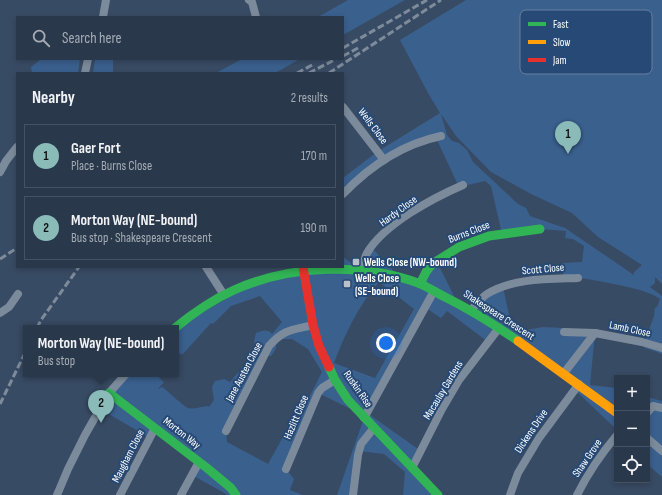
<!DOCTYPE html>
<meta charset="utf-8">
<style>
body{margin:0;font-family:"Sofia Sans Condensed",sans-serif;background:#364355;color:#f1f3f6}
.controls{position:absolute;right:12px;bottom:12px;display:grid;overflow:hidden;border-radius:0px;box-shadow:0 2px 6px #0003}
.controls button{width:36px;height:36px;display:grid;place-items:center;padding:0;border:0;border-bottom:1px solid #465263;background:#2a384b;color:#f1f3f6;font:20px sans-serif}
.you{position:absolute;left:386px;top:343px;width:14px;height:14px;margin:-10px;border:3px solid #fff;border-radius:50%;background:#1a73e8;box-shadow:0 0 0 6px #1a73e833}
.badge{display:grid;place-items:center;width:26px;height:26px;border-radius:50%;background:#8bbbb9;color:#111;font-size:13px;font-weight:700}
.pin{position:absolute;translate:-50% -33px;filter:drop-shadow(0 1px 2px #0008)}
.pin::after{content:'';position:absolute;top:21px;width:14px;height:12px;background:inherit;clip-path:polygon(0 0,100% 0,50% 100%)}
.popup{position:absolute;left:23px;top:325px;width:156px;height:52px;box-sizing:border-box;display:grid;place-content:center;border-radius:0px;background:#2a384b;filter:drop-shadow(0 1px 3px #0005);font-size:13px;white-space:nowrap;color:#a5acb5}
.popup b{font-size:15px;color:#f1f3f6}
.popup::after{content:'';position:absolute;left:50%;top:100%;margin-left:-8px;border:8px solid transparent;border-top-color:#2a384b}
.list{margin:0;padding:0;list-style:none}
h2{display:flex;justify-content:space-between;align-items:center;height:52px;margin:0;padding:0 16px;font-size:17px}
h2 small{font-size:13px;font-weight:400;color:#a5acb5}
.list li{display:grid;grid-template-columns:26px 1fr auto;gap:12px;align-items:center;box-sizing:border-box;height:64px;margin:0 8px 8px;padding:0 8px;border:1px solid #465263;border-radius:0px}
.list b{display:block;font-size:15px;white-space:nowrap}
.list p{margin:0;font-size:13px;white-space:nowrap;color:#a5acb5}
.list em{font-size:13px;font-style:normal;color:#a5acb5}
.icon{flex:none;width:22px;height:22px;fill:none;stroke:currentColor;stroke-width:2;stroke-linecap:round;stroke-linejoin:round}
.map{position:relative;flex:none;width:662px;height:495px;overflow:hidden}
.search{position:absolute;background:#2a384b;box-shadow:0 2px 6px #0003;left:16px;top:16px;width:328px;height:44px;display:flex;align-items:center;gap:10px;box-sizing:border-box;padding:0 14px;border-radius:0px;color:#a5acb5;font-size:15px}
.panel{position:absolute;background:#2a384b;box-shadow:0 2px 6px #0003;left:16px;top:72px;width:328px;height:196px;border-radius:0px}
.map>svg:first-child{display:block}
.green{fill:#3a608e;fill-rule:evenodd}
.lines{fill:none;stroke-linecap:round;stroke-linejoin:round}
.street{stroke:#7c8b9b;stroke-width:8}
.fast{stroke:#30b455;stroke-width:9}
.slow{stroke:#ff9f0a;stroke-width:9}
.jam{stroke:#e5322d;stroke-width:9}
.rail{stroke:#7e8b9b;stroke-width:3;stroke-dasharray:7 3;stroke-linecap:butt}
.poi-dot{fill:#b9c0c9;stroke:#264976;stroke-width:1.5}
.labels{text-anchor:middle;dominant-baseline:central;stroke-width:4;stroke-linejoin:round;paint-order:stroke}
.street-label{font-size:11px;fill:#fff;stroke:#264976}
.poi-label{font-size:11px;font-weight:bold;fill:#fff;stroke:#264976;text-anchor:start}
.key{fill:#264976;stroke:#67809f;stroke-width:1}
.key-label{font-size:11px;fill:#fff}
</style>
<div class="map">
<svg width="662" height="495" viewBox="0 0 662 495">
<rect width="100%" height="100%" fill="#384b64"/>
<g class="green">
<polygon points="348,0 405,0 343,35 343,17 318,17"/>
<path d="M 466,0 L 662,0 L 662,284 L 655,277 L 655,283 L 650,287 L 662,296 L 662,354 L 643,347 L 654,316 L 655,308 L 657,307 L 660,299 C 649,289 595,280 579,278 C 574,277 568,278 563,278 L 563,263 L 582,262 L 584,246 L 573,239 L 565,238 L 566,231 L 540,229 L 502,234 L 491,186 L 485,181 L 459,187 L 436,138 L 407,147 L 343,194 L 343,178 L 377,152 L 440,113 L 428,93 L 400,40 ZM 441,114 L 456,136 L 491,172 L 531,194 L 572,213 L 598,237 L 642,265 L 634,272 L 634,275 L 565,228 L 530,216 L 526,208 L 518,204 L 473,162 L 467,150 L 459,143 L 452,141 L 447,135 Z"/>
<polygon points="41,59 80,59 78,73 32,73 31,67"/>
<polygon points="95,59 113,59 113,73 93,73"/>
<polygon points="242,59 300,59 275,73 216,73"/>
<path d="M 372,248 L 401,279 L 420,284 L 436,260 L 457,302 L 471,310 L 503,287 L 511,324 L 520,331 L 543,327 L 564,328 L 564,332 L 595,333 L 590,385 L 617,388 L 617,430 L 575,390 L 579,384 L 500,328 L 488,342 L 447,311 L 441,318 L 426,308 L 367,413 L 421,451 L 412,468 L 438,495 L 403,495 L 405,472 L 384,454 L 359,451 L 353,495 L 337,495 L 364,418 L 359,413 L 318,393 L 286,469 L 294,479 L 290,490 L 303,495 L 228,495 L 192,475 L 199,462 L 155,428 L 150,438 L 100,409 L 126,374 L 162,374 L 159,378 L 164,382 L 158,389 L 162,387 C 169,392 183,406 188,408 C 194,410 202,406 208,406 L 209,407 L 214,400 L 212,387 L 215,381 L 224,379 L 230,382 L 256,352 L 254,341 L 256,333 C 262,331 267,328 272,334 L 282,322 L 260,296 L 231,306 L 213,324 L 211,323 L 182,355 L 180,353 L 176,358 L 176,328 L 251,284 L 343,267 L 343,257 L 362,271 ZM 379,282 L 414,309 L 375,378 L 334,363 C 345,334 358,306 379,282 ZM 276,339 L 292,339 L 308,349 L 322,372 L 288,439 L 283,437 L 268,464 L 227,442 L 226,431 L 264,356 L 271,356 C 276,350 277,347 276,339 Z"/>
<polygon points="647,397 662,401 662,477 647,464"/>
</g>
<g class="lines">
<g class="street">
<polyline points="249,0 252,2 256,17"/>
<polyline points="103,17 106,0"/>
<polyline points="85,73 88,59"/>
<polyline points="343,107 384,160"/>
<polyline points="0,172 6,161 17,147"/>
<path d="M 343,194 C 370,166 403,144 441,136"/>
<polyline points="206,267 224,295"/>
<path d="M 363,271 C 363,264 364,259 367,253 C 384,224 433,198 463,185"/>
<path d="M 471,310 C 476,305 481,298 487,294 C 512,278 549,279 578,278"/>
<polyline points="0,313 9,307 18,294"/>
<polyline points="564,332 595,333"/>
<polyline points="564,373 595,333 642,342 662,348"/>
<polyline points="647,413 653,406 662,408"/>
<polyline points="364,418 434,291"/>
<path d="M 226,431 L 269,346 C 284,329 292,330 313,325"/>
<polyline points="647,438 662,451"/>
<polyline points="412,468 442,409 459,380 499,328"/>
<polyline points="286,469 318,393 322,388 335,380"/>
<polyline points="57,495 68,469 85,435 109,393 126,374"/>
<polyline points="120,495 155,428"/>
<polyline points="181,495 199,462"/>
<polyline points="353,495 358,455 361,444 373,429"/>
<polyline points="510,495 518,473 539,438 579,384"/>
<path d="M 577,495 C 588,473 601,454 617,435"/>
</g>
<g class="fast">
<polyline points="420,284 426,272 432,264 459,247 489,236 540,229"/>
<path d="M 175,328 C 193,313 212,300 234,290 C 290,265 363,262 421,284 C 429,288 437,293 445,297 C 471,310 495,325 518,341"/>
<polyline points="329,367 335,380 348,400 438,495"/>
<polyline points="109,393 207,468 231,488 236,495"/>
</g>
<polyline class="slow" points="518,341 617,413"/>
<polyline class="jam" points="303,267 313,325 319,346 329,367"/>
<g class="rail">
<polyline points="343,48 427,0"/>
<polyline points="343,56 360,47"/>
<polyline points="297,73 314,64"/>
<polyline points="309,73 336,59"/>
<polyline points="329,73 441,0"/>
<polyline points="0,259 17,248"/>
<polyline points="37,328 41,320 79,267"/>
<polyline points="0,404 26,351"/>
</g>
</g>
<g class="poi-dot">
<rect x="352" y="258" width="8" height="8" rx="2"/>
<rect x="343" y="280" width="8" height="8" rx="2"/>
</g>
<g class="labels">
<g class="street-label">
<text transform="translate(373 126) rotate(53)">Wells Close</text>
<text transform="translate(398 211) rotate(-36)">Hardy Close</text>
<text transform="translate(469 232) rotate(-21)">Burns Close</text>
<text transform="translate(543 269) rotate(-5)">Scott Close</text>
<text transform="translate(499 315) rotate(33)">Shakespeare Crescent</text>
<text transform="translate(630 329) rotate(12)">Lamb Close</text>
<text transform="translate(244 372) rotate(-62)">Jane Austen Close</text>
<text transform="translate(358 389) rotate(55)">Ruskin Rise</text>
<text transform="translate(443 390) rotate(-59)">Macaulay Gardens</text>
<text transform="translate(296 417) rotate(-67)">Hazlitt Close</text>
<text transform="translate(531 431) rotate(-56)">Dickens Drive</text>
<text transform="translate(182 433) rotate(38)">Morton Way</text>
<text transform="translate(128 456) rotate(-63)">Maugham Close</text>
<text transform="translate(587 458) rotate(-56)">Shaw Grove</text>
</g>
<g class="poi-label">
<text x="364" y="262">Wells Close (NW-bound)</text>
<text x="355" y="278">Wells Close<tspan x="355" dy="13">(SE-bound)</tspan></text>
</g>
</g>
<rect x="520" y="10" width="132" height="64" rx="6" class="key"/>
<rect x="528" y="22" width="18" height="4" fill="#30b455"/>
<rect x="528" y="40" width="18" height="4" fill="#ff9f0a"/>
<rect x="528" y="58" width="18" height="4" fill="#e5322d"/>
<g class="key-label">
<text x="553" y="28">Fast</text>
<text x="553" y="46">Slow</text>
<text x="553" y="64">Jam</text>
</g>
</svg>
<div class="controls">
<button>+</button>
<button>−</button>
<button><svg class="icon" aria-label="locate" viewBox="0 0 24 24"><circle cx="12" cy="12" r="6"/><path d="M12 2v4M12 18v4M2 12h4M18 12h4"/></svg></button>
</div>
<div class="you"></div>
<div class="pin badge" style="left:568px;top:154px">1</div>
<div class="pin badge" style="left:101px;top:423px">2</div>
<div class="popup"><b>Morton Way (NE-bound)</b>Bus stop</div>
<div class="search"><svg class="icon" aria-label="search" viewBox="0 0 24 24"><circle cx="10" cy="10" r="6"/><path d="M15 15l6 6"/></svg>Search here</div>
<section class="panel">
<h2>Nearby<small>2 results</small></h2>
<ul class="list">
<li><span class="badge">1</span><div><b>Gaer Fort</b><p>Place · Burns Close</p></div><em>170 m</em></li>
<li><span class="badge">2</span><div><b>Morton Way (NE-bound)</b><p>Bus stop · Shakespeare Crescent</p></div><em>190 m</em></li>
</ul>
</section>
</div>
